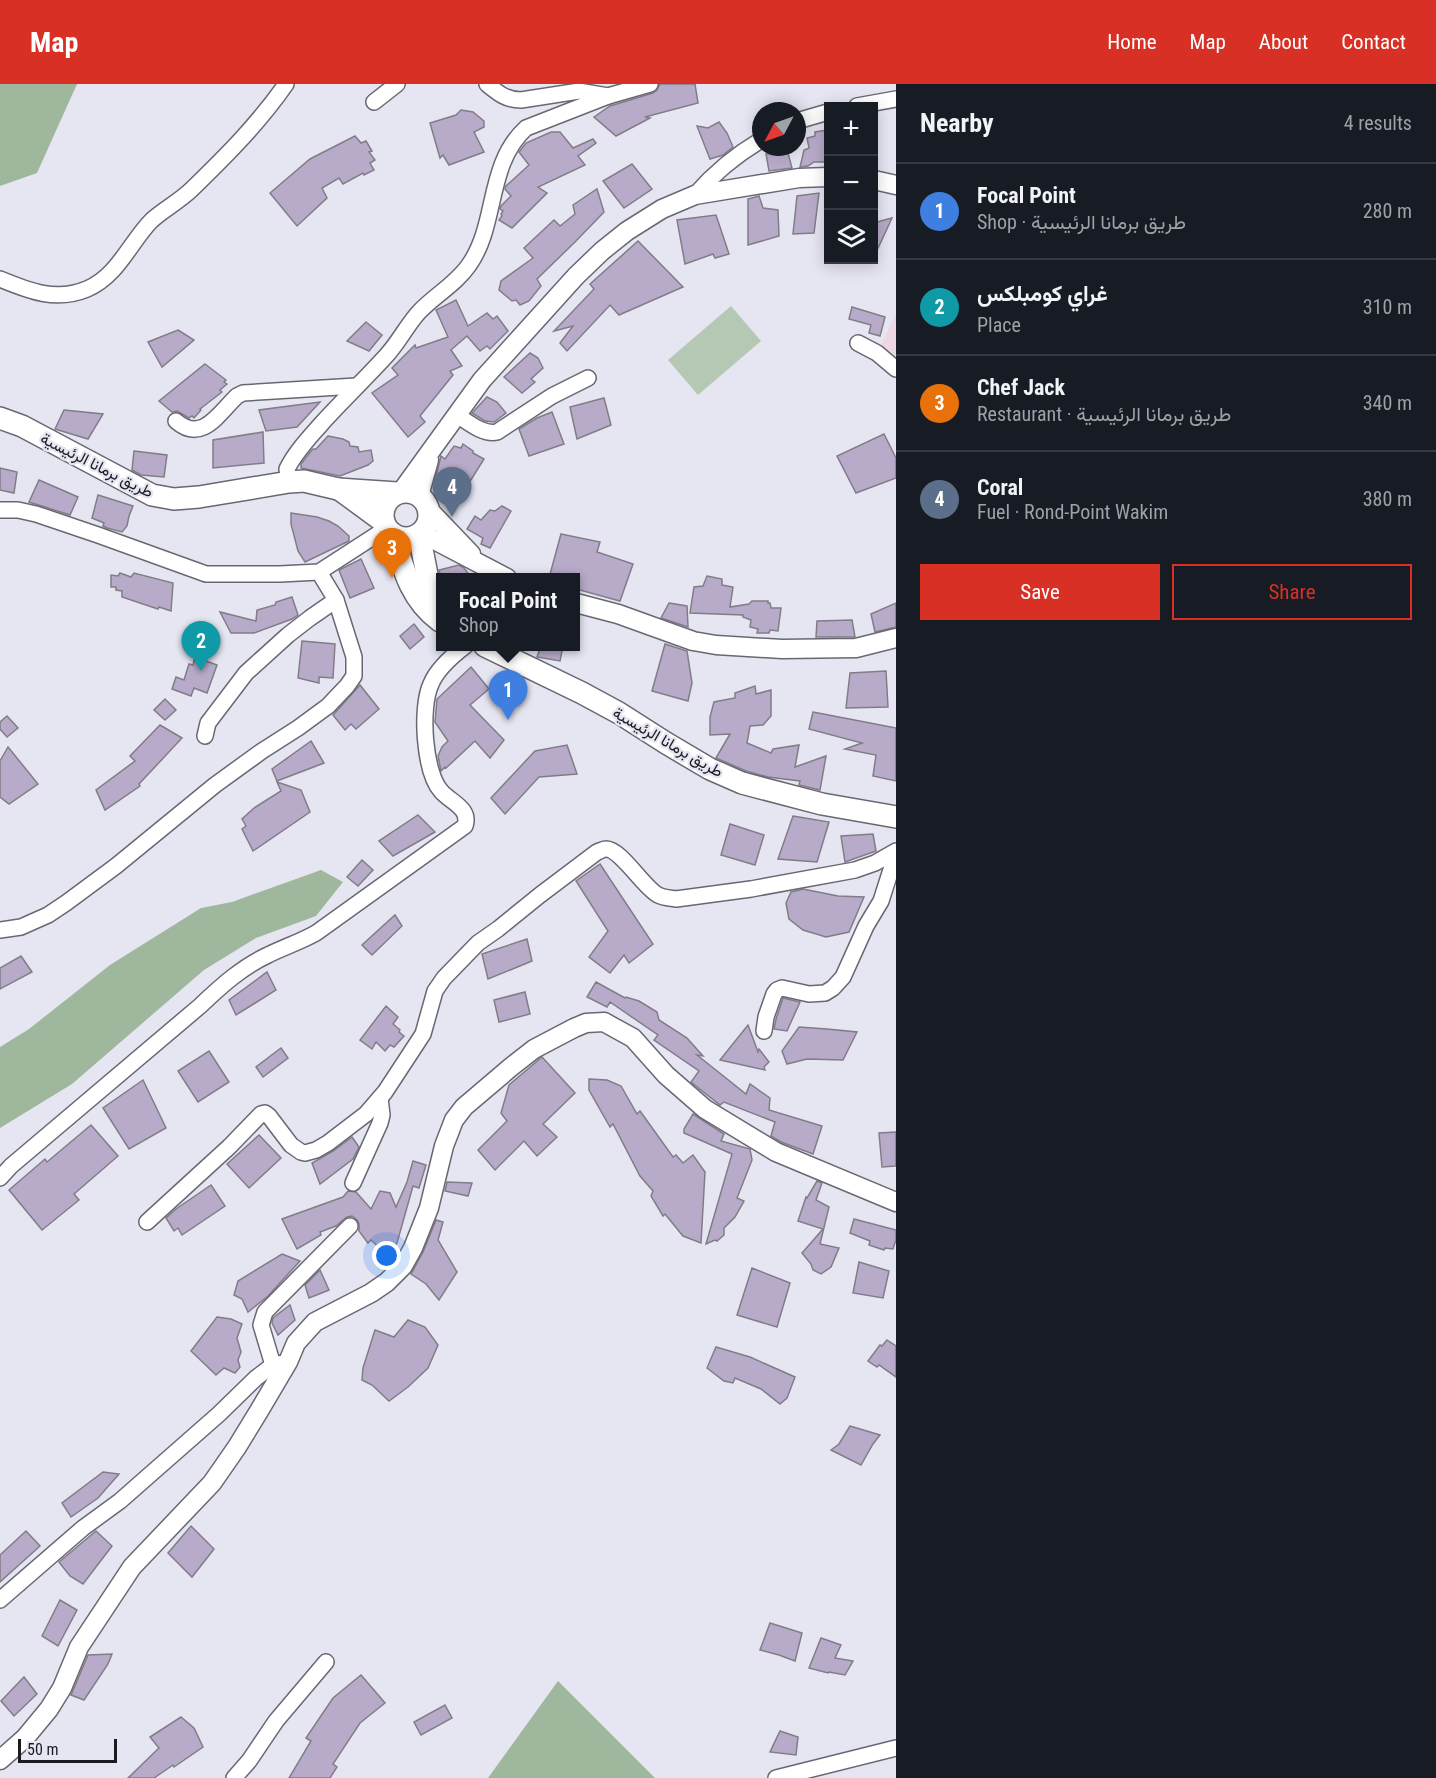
<!DOCTYPE html>
<meta charset="utf-8">
<style>
body{margin:0;font-family:"Roboto Condensed",Vazirmatn,sans-serif;background:#20242c;color:#f1f3f6}
.controls{position:absolute;right:18px;top:18px;display:grid;overflow:hidden;border-radius:0px;box-shadow:0 3px 15px #0003}
.controls button{width:54px;height:54px;display:grid;place-items:center;padding:0;border:0;border-bottom:2px solid #363941;background:#171b24;color:#f1f3f6;font:30px sans-serif}
.compass{position:absolute;left:752px;top:18px;width:54px;height:54px;border-radius:50%;background:#171b24;box-shadow:0 3px 15px #0003;rotate:229deg}
.scale{position:absolute;left:18px;bottom:15px;width:99px;box-sizing:border-box;padding-left:6px;border:3px solid #1b1b1f;border-top:0;font-size:16px;line-height:21px;white-space:nowrap;color:#1b1b1f;-webkit-text-stroke:4px #e6e6f3;paint-order:stroke}
.you{position:absolute;left:387px;top:1172px;width:21px;height:21px;margin:-15px;border:4px solid #fff;border-radius:50%;background:#1a73e8;box-shadow:0 0 0 9px #1a73e833}
.badge{display:grid;place-items:center;width:39px;height:39px;border-radius:50%;background:#d93025;color:#fff;font-size:20px;font-weight:700}
.pin{position:absolute;translate:-50% -50px;filter:drop-shadow(0 2px 3px #0008)}
.pin::after{content:'';position:absolute;top:32px;width:21px;height:18px;background:inherit;clip-path:polygon(0 0,100% 0,50% 100%)}
.popup{position:absolute;left:436px;top:489px;width:144px;height:78px;box-sizing:border-box;display:grid;place-content:center;border-radius:0px;background:#171b24;filter:drop-shadow(0 2px 4px #0005);font-size:20px;white-space:nowrap;color:#9ea1a6}
.popup b{font-size:22px;color:#f1f3f6}
.popup::after{content:'';position:absolute;left:50%;top:100%;margin-left:-12px;border:12px solid transparent;border-top-color:#171b24}
.list{margin:0;padding:0;list-style:none}
h2{display:flex;justify-content:space-between;align-items:center;height:78px;margin:0;padding:0 24px;font-size:26px}
h2 small{font-size:20px;font-weight:400;color:#9ea1a6}
.list li{display:grid;grid-template-columns:39px 1fr auto;gap:18px;align-items:center;box-sizing:border-box;height:96px;padding:0 24px;border-top:2px solid #363941}
.list b{display:block;font-size:22px;white-space:nowrap}
.list p{margin:0;font-size:20px;white-space:nowrap;color:#9ea1a6}
.list em{font-size:20px;font-style:normal;color:#9ea1a6}
.actions{display:flex;gap:12px;padding:18px 24px}
.actions a{flex:1;padding:14px 0;border:2px solid #d93025;border-radius:0px;text-align:center;font-size:21px;color:#d93025}
.actions .main{background:#d93025;color:#fff}
.icon{flex:none;width:33px;height:33px;fill:none;stroke:currentColor;stroke-width:2;stroke-linecap:round;stroke-linejoin:round}
.map{position:relative;flex:none;width:896px;height:1694px;overflow:hidden}
header{display:flex;align-items:center;gap:36px;box-sizing:border-box;height:84px;padding:0 30px;background:#d93025;color:#fff}
header strong{font-size:28px}
nav{display:flex;gap:33px;margin-inline-start:auto;font-size:21px}
main{display:flex}
aside{flex:1;background:#171b24}
.map>svg:first-child{display:block}
.education{fill:#ecd7e5}
.green{fill:#b5c8b4}
.forest{fill:#9eb79d}
.building{fill:#b8abc9;stroke:#817d87;stroke-width:1.5}
.lines{fill:none;stroke-linecap:round;stroke-linejoin:round}
.minor-casing{stroke:#686873;stroke-width:18}
.tertiary-casing{stroke:#686873;stroke-width:21}
.secondary-casing{stroke:#686873;stroke-width:24}
.minor{stroke:#fff;stroke-width:15}
.tertiary{stroke:#fff;stroke-width:18}
.secondary{stroke:#fff;stroke-width:21}
.labels{text-anchor:middle;dominant-baseline:central;stroke-width:4.5;stroke-linejoin:round;paint-order:stroke}
.street-label{font-size:16px;fill:#1b1b1f;stroke:#e6e6f3}
</style>
<header>
<strong>Map</strong>
<nav><a>Home</a><a>Map</a><a>About</a><a>Contact</a></nav>
</header>
<main>
<div class="map">
<svg width="896" height="1694" viewBox="0 0 896 1694">
<rect width="100%" height="100%" fill="#e6e6f3"/>
<polygon class="education" points="896,230 896,282 879,265"/>
<polygon class="green" points="731,222 761,257 698,311 668,276"/>
<g class="forest">
<polygon points="0,0 77,0 37,89 0,102"/>
<polygon points="321,786 343,798 316,832 256,854 204,886 72,1000 0,1044 0,963 29,945 110,881 201,824 232,818"/>
<polygon points="558,1597 655,1694 488,1694"/>
</g>
<g class="building">
<polygon points="660,0 695,0 698,19 645,33 650,34 616,52 594,33 610,22 653,9 657,6"/>
<polygon points="461,26 473,28 484,37 484,43 474,48 484,68 449,81 443,71 440,74 430,39 456,31"/>
<polygon points="719,38 727,49 733,63 723,71 710,75 697,42 708,44"/>
<polygon points="827,46 828,54 828,78 814,78 808,82 800,83 804,66 809,64 807,54 815,52 815,48"/>
<polygon points="551,48 560,48 573,64 593,55 596,59 578,72 585,81 538,103 547,109 512,144 499,136 502,132 501,130 503,127 500,125 501,122 511,112 505,105 506,102 529,81 519,68 526,59"/>
<polygon points="355,52 361,59 366,57 372,67 369,68 375,76 370,79 374,86 364,91 363,89 343,100 339,94 322,104 327,114 297,142 270,109 310,75"/>
<polygon points="788,69 792,84 769,87 766,70"/>
<polygon points="632,80 652,105 624,124 603,97"/>
<polygon points="597,105 604,128 575,158 537,195 541,202 529,217 520,221 516,216 512,217 499,206 501,197 533,174 524,164 554,136 560,142 575,130 573,121"/>
<polygon points="819,109 814,149 793,150 797,112"/>
<polygon points="759,112 763,124 778,126 779,152 748,161 748,115"/>
<polygon points="716,131 729,170 715,174 713,170 685,180 677,136"/>
<polygon points="892,134 873,175 873,139"/>
<polygon points="638,157 683,203 619,231 610,221 567,267 560,259 573,242 554,247 594,205 590,200"/>
<polygon points="456,216 468,242 487,229 493,235 497,232 508,247 490,265 487,262 480,267 467,252 451,266 462,282 450,287 453,291 420,332 425,338 408,353 372,309 398,291 392,284 415,261 416,264 448,253 436,226"/>
<polygon points="852,223 885,233 880,252 869,249 871,241 849,235"/>
<polygon points="366,238 382,251 369,267 347,257"/>
<polygon points="178,246 194,256 162,283 148,258"/>
<polygon points="530,269 538,274 543,284 531,295 535,298 522,309 504,293"/>
<polygon points="205,280 226,296 224,298 227,300 220,306 222,308 200,325 201,326 194,334 192,332 189,334 177,327 172,328 159,317"/>
<polygon points="487,313 497,318 506,329 494,338 485,337 472,329"/>
<polygon points="604,314 611,341 577,355 570,323"/>
<polygon points="320,318 297,343 266,347 259,326"/>
<polygon points="64,326 103,330 88,355 55,345"/>
<polygon points="552,328 564,360 529,372 519,345 537,334"/>
<polygon points="263,348 264,379 213,384 213,356"/>
<polygon points="884,350 896,374 896,394 856,409 837,372"/>
<polygon points="328,352 343,355 349,358 350,362 358,363 359,368 371,366 373,377 368,381 340,392 301,384 301,380 311,367 313,365 316,365"/>
<polygon points="463,360 473,367 473,369 484,375 469,399 462,396 456,405 436,392 441,372 445,375 454,362 461,364"/>
<polygon points="134,367 167,371 164,393 141,391 132,386"/>
<polygon points="0,384 17,388 14,409 0,406"/>
<polygon points="39,396 78,413 70,431 29,418"/>
<polygon points="98,411 133,422 129,432 127,442 122,448 107,444 103,442 104,439 92,434"/>
<polygon points="502,422 511,427 490,464 481,460 483,454 467,445 475,432 481,436 490,426 495,427"/>
<polygon points="291,429 317,433 329,437 338,442 349,452 349,457 305,478 298,467 291,440"/>
<polygon points="561,450 600,458 597,468 633,480 620,517 576,505 576,494 549,494"/>
<polygon points="361,475 374,504 350,514 339,486"/>
<polygon points="459,481 464,484 472,494 441,494 439,486"/>
<polygon points="120,489 131,493 134,489 173,499 171,527 159,523 158,525 122,513 122,507 116,506 116,503 111,503 111,491 118,492"/>
<polygon points="707,492 722,495 722,501 733,503 730,523 749,520 752,517 768,517 768,519 770,519 771,524 781,524 778,547 770,546 769,549 757,549 758,545 750,543 751,536 743,533 743,531 690,529 694,503 703,502"/>
<polygon points="292,513 298,531 292,535 254,549 231,549 220,528 256,537 257,526 275,521 276,518"/>
<polygon points="669,519 687,522 688,543 661,534"/>
<polygon points="896,519 896,543 875,548 871,530"/>
<polygon points="852,536 855,553 816,553 817,537"/>
<polygon points="414,540 424,553 410,565 400,552"/>
<polygon points="302,557 335,560 333,594 319,593 319,599 298,594"/>
<polygon points="665,560 687,567 692,599 688,617 652,607"/>
<polygon points="541,562 563,562 560,577 537,573"/>
<polygon points="195,573 217,581 207,609 194,604 191,612 172,605 176,593 184,596 189,580 193,581"/>
<polygon points="471,583 489,605 470,621 504,656 490,674 475,657 446,684 445,683 441,687 438,672 442,663 448,657 435,638 437,615"/>
<polygon points="886,587 888,623 846,624 850,589"/>
<polygon points="360,601 379,625 356,645 351,640 345,646 333,631"/>
<polygon points="755,602 756,610 771,606 771,632 763,641 750,642 747,659 771,669 773,665 799,661 795,683 826,672 820,706 799,701 800,697 768,693 746,687 716,674 730,650 710,651 710,633 714,618 735,614 735,609"/>
<polygon points="165,615 176,626 165,636 154,626"/>
<polygon points="813,628 896,644 896,697 873,692 876,671 845,665 862,659 809,645"/>
<polygon points="7,632 18,644 7,653 0,645 0,638"/>
<polygon points="160,641 182,654 139,700 140,702 105,726 96,706 135,677 130,672"/>
<polygon points="311,657 324,679 277,697 272,685"/>
<polygon points="567,661 577,690 539,693 505,730 491,714 535,667"/>
<polygon points="8,663 38,700 9,720 0,713 0,677"/>
<polygon points="277,698 301,706 310,728 253,767 242,745 246,742 242,735 254,724 281,707"/>
<polygon points="418,731 435,748 393,772 379,757"/>
<polygon points="793,732 829,738 817,778 778,775"/>
<polygon points="730,740 764,751 755,781 721,771"/>
<polygon points="873,750 876,767 845,778 841,752"/>
<polygon points="362,776 373,786 358,802 347,793"/>
<polygon points="600,780 653,860 629,879 624,871 610,889 589,873 608,847 576,797"/>
<polygon points="803,805 838,812 864,813 849,848 826,853 803,846 789,835 786,819 791,808"/>
<polygon points="395,831 402,842 372,871 362,861"/>
<polygon points="527,855 532,877 488,895 482,870"/>
<polygon points="21,872 32,888 0,905 0,884"/>
<polygon points="267,888 276,906 236,931 229,916"/>
<polygon points="596,898 625,914 626,913 639,917 657,928 659,936 687,954 703,972 697,971 746,1010 750,1000 770,1014 769,1026 822,1042 813,1070 781,1058 771,1052 775,1038 724,1018 720,1021 691,998 699,987 654,956 658,951 610,918 607,923 587,913"/>
<polygon points="525,908 530,930 499,938 494,916"/>
<polygon points="783,914 800,918 787,947 774,945 776,935"/>
<polygon points="386,922 398,933 393,940 400,946 399,948 404,952 394,963 390,961 385,967 376,958 372,965 360,956"/>
<polygon points="748,941 758,968 759,965 769,978 764,983 765,986 720,976"/>
<polygon points="799,943 827,945 857,948 843,976 807,975 787,980 782,967"/>
<polygon points="281,964 288,974 263,993 256,983"/>
<polygon points="209,967 229,998 198,1018 178,987"/>
<polygon points="542,973 575,1009 543,1040 557,1053 537,1072 524,1057 495,1086 478,1066 507,1037 501,1029 509,1001"/>
<polygon points="589,995 607,996 621,1002 637,1030 640,1027 673,1073 676,1071 683,1079 693,1071 705,1088 701,1159 683,1152 665,1130 663,1132 651,1112 653,1107 640,1092 613,1040 610,1043 589,1006"/>
<polygon points="143,996 166,1044 129,1065 103,1024"/>
<polygon points="693,1030 724,1050 721,1057 750,1065 752,1076 737,1114 744,1117 735,1133 724,1144 724,1151 717,1157 715,1156 706,1160 732,1070 684,1049 684,1045"/>
<polygon points="91,1041 118,1072 74,1110 79,1116 42,1146 9,1106 45,1075 47,1078"/>
<polygon points="896,1048 896,1082 882,1083 879,1049"/>
<polygon points="259,1051 281,1074 249,1104 227,1080"/>
<polygon points="352,1053 359,1063 353,1075 320,1100 312,1079 333,1067"/>
<polygon points="413,1077 426,1081 419,1104 413,1102 397,1159 388,1172 371,1156 368,1159 359,1147 359,1140 357,1136 352,1132 347,1133 336,1142 320,1148 321,1151 297,1165 282,1135 343,1113 348,1107 356,1108 371,1125 380,1107 390,1109 396,1123 407,1098"/>
<polygon points="817,1097 822,1099 816,1116 829,1123 820,1160 839,1164 831,1183 821,1190 813,1186 811,1180 802,1169 823,1145 798,1137 806,1113 807,1114"/>
<polygon points="447,1098 472,1099 468,1112 445,1107"/>
<polygon points="211,1101 225,1122 182,1151 178,1144 174,1147 166,1134 176,1125"/>
<polygon points="854,1135 896,1146 896,1156 893,1165 885,1164 884,1166 869,1161 870,1157 850,1149"/>
<polygon points="436,1136 443,1138 438,1156 457,1188 439,1216 426,1200 411,1190 423,1168"/>
<polygon points="282,1170 300,1177 268,1212 248,1228 242,1215 234,1211 238,1197"/>
<polygon points="859,1178 889,1187 883,1214 853,1209"/>
<polygon points="752,1184 790,1199 777,1243 737,1231"/>
<polygon points="320,1186 329,1206 309,1214 305,1201"/>
<polygon points="290,1221 295,1236 278,1251 272,1239 273,1234"/>
<polygon points="217,1233 231,1235 242,1240 237,1254 241,1268 238,1276 240,1283 235,1289 224,1284 216,1291 191,1267"/>
<polygon points="408,1236 425,1243 438,1261 428,1284 408,1303 389,1317 372,1301 362,1296 363,1284 375,1246 394,1253"/>
<polygon points="887,1256 896,1262 896,1293 879,1281 877,1283 868,1277 880,1261 882,1262"/>
<polygon points="716,1263 750,1273 795,1293 787,1314 780,1320 761,1305 735,1294 733,1299 724,1297 707,1284"/>
<polygon points="850,1342 880,1351 873,1360 861,1381 831,1366 839,1360"/>
<polygon points="103,1388 119,1390 98,1414 71,1433 62,1419"/>
<polygon points="191,1442 214,1465 192,1493 168,1469"/>
<polygon points="26,1447 40,1462 0,1498 0,1471"/>
<polygon points="96,1447 112,1462 83,1500 70,1492 59,1478"/>
<polygon points="60,1516 77,1526 58,1562 42,1552"/>
<polygon points="770,1539 802,1549 795,1577 779,1571 760,1566"/>
<polygon points="821,1554 841,1561 835,1574 853,1577 845,1591 829,1588 828,1589 809,1584"/>
<polygon points="112,1570 108,1580 84,1616 71,1611 88,1571"/>
<polygon points="361,1591 385,1619 360,1639 333,1680 337,1683 330,1694 289,1694 311,1657 306,1654 333,1614"/>
<polygon points="24,1593 37,1610 14,1632 1,1617"/>
<polygon points="445,1621 452,1634 421,1651 414,1638"/>
<polygon points="181,1633 194,1644 203,1663 174,1683 173,1681 154,1694 128,1694 159,1664 150,1653"/>
<polygon points="780,1647 798,1653 796,1671 770,1668"/>
</g>
<g class="lines">
<defs>
<g id="minor">
<polyline points="608,12 650,0"/>
<polyline points="374,18 397,0"/>
<polyline points="857,22 896,15"/>
<polyline points="797,37 828,28"/>
<path d="M 695,111 C 714,89 736,71 761,56"/>
<path d="M 0,195 C 29,207 56,218 87,205 C 118,192 130,158 152,136 C 164,125 180,117 192,105 C 226,72 259,39 286,0"/>
<polyline points="858,259 877,269 896,285"/>
<path d="M 457,331 C 468,338 483,351 497,348 L 552,312 L 588,294"/>
<path d="M 176,337 C 202,360 219,329 237,312 L 243,309 L 356,302"/>
<path d="M 289,398 L 287,385 C 296,367 310,353 323,338 C 344,315 366,294 386,272 C 399,258 407,241 419,228 C 435,211 456,200 469,181 C 498,140 486,81 526,44 L 608,12 L 579,7 L 521,16 C 506,16 498,9 487,0"/>
<polyline points="0,426 18,426 36,430 98,451 206,490 280,490 319,488 387,444"/>
<polyline points="205,652 208,639 246,589 288,551 310,534 336,516"/>
<polyline points="0,846 21,843 48,831 66,819 116,782 215,701 262,667 298,644 328,622 347,602 354,592 354,573 336,516 319,488"/>
<polyline points="764,947 766,933 774,910 777,906 782,904 809,910 825,909 833,904 843,893 866,842 881,817 896,770"/>
<path d="M 0,1094 L 11,1082 L 200,922 C 221,902 242,883 268,871 C 284,863 300,858 316,849 L 465,742 C 471,724 450,718 441,707 C 424,688 420,623 431,600 C 437,585 452,572 465,562"/>
<polyline points="353,1099 380,1039 382,1031 380,1014"/>
<path d="M 147,1138 L 229,1063 L 261,1030 L 265,1029 L 269,1032 L 291,1061 L 301,1068 L 305,1069 L 316,1066 L 328,1059 L 366,1030 L 385,1008 L 423,950 L 435,907 L 444,894 L 478,859 L 498,845 L 540,811 L 597,768 C 600,767 603,765 606,765 C 621,765 643,803 658,811 C 664,814 670,814 676,815 L 751,805 L 855,786 L 875,779 L 896,767"/>
<polyline points="273,1281 261,1241 265,1228 350,1142"/>
<polyline points="0,1516 83,1444 120,1417 219,1330 256,1294 273,1281 288,1278"/>
<polyline points="234,1694 249,1677 276,1637 326,1578"/>
<polyline points="776,1694 896,1664"/>
</g>
<g id="tertiary">
<polyline points="874,96 896,101"/>
<polyline points="401,408 482,296 576,192 602,167 627,147 662,125 695,111 799,94 828,93"/>
<polyline points="419,412 429,376"/>
<polyline points="429,426 471,470"/>
<polyline points="421,449 507,494"/>
<polyline points="576,519 618,530 693,557 716,561 782,565 856,564 896,554"/>
<polyline points="0,1676 25,1654 49,1625 62,1604 79,1563 132,1483 212,1399 237,1363 259,1327 288,1278 296,1259 315,1238 371,1209 387,1198 403,1182 413,1164 429,1124 444,1062 454,1036 464,1023 511,983 534,965 574,944 586,939 604,938 633,954 666,991 705,1025 776,1068 896,1118"/>
</g>
<g id="secondary">
<polyline points="0,334 22,342 152,411 174,415 199,413 289,398 304,397 338,405 397,409"/>
<polyline points="339,405 384,438"/>
<circle cx="406" cy="431" r="23"/>
<path d="M 393,450 C 403,484 410,515 440,537"/>
<polyline points="419,450 430,506 439,530"/>
<polyline points="485,562 582,609 619,629 666,659 710,685 742,699 822,720 896,733"/>
</g>
</defs>
<use href="#minor" class="minor-casing"/>
<use href="#tertiary" class="tertiary-casing"/>
<use href="#secondary" class="secondary-casing"/>
<use href="#minor" class="minor"/>
<use href="#tertiary" class="tertiary"/>
<use href="#secondary" class="secondary"/>
</g>
<g class="labels">
<g class="street-label">
<text transform="translate(97 381) rotate(27)">طريق برمانا الرئيسية</text>
<text transform="translate(668 658) rotate(30)">طريق برمانا الرئيسية</text>
</g>
</g>
</svg>
<div class="controls">
<button>+</button>
<button>−</button>
<button><svg class="icon" aria-label="layers" viewBox="0 0 24 24"><path d="M12 4l9 5-9 5-9-5zM3 14l9 5 9-5"/></svg></button>
</div>
<svg class="compass" viewBox="-18 -18 36 36"><path d="M0-13l5 13h-10z" fill="#e53935"/><path d="M0 13l5-13h-10z" fill="#9ea1a6"/></svg>
<div class="scale">50 m</div>
<div class="you"></div>
<div class="pin badge" style="left:508px;top:636px;background:#3f7fe0">1</div>
<div class="popup"><b>Focal Point</b>Shop</div>
<div class="pin badge" style="left:201px;top:587px;background:#0f9aa8">2</div>
<div class="pin badge" style="left:392px;top:494px;background:#e8710a">3</div>
<div class="pin badge" style="left:452px;top:433px;background:#5c6f8a">4</div>
</div>
<aside>
<h2>Nearby<small>4 results</small></h2>
<ul class="list">
<li><span class="badge" style="background:#3f7fe0">1</span><div><b>Focal Point</b><p>Shop · طريق برمانا الرئيسية</p></div><em>280 m</em></li>
<li><span class="badge" style="background:#0f9aa8">2</span><div><b>غراي كومبلكس</b><p>Place</p></div><em>310 m</em></li>
<li><span class="badge" style="background:#e8710a">3</span><div><b>Chef Jack</b><p>Restaurant · طريق برمانا الرئيسية</p></div><em>340 m</em></li>
<li><span class="badge" style="background:#5c6f8a">4</span><div><b>Coral</b><p>Fuel · Rond-Point Wakim</p></div><em>380 m</em></li>
</ul>
<div class="actions"><a class="main">Save</a><a>Share</a></div>
</aside>
</main>
